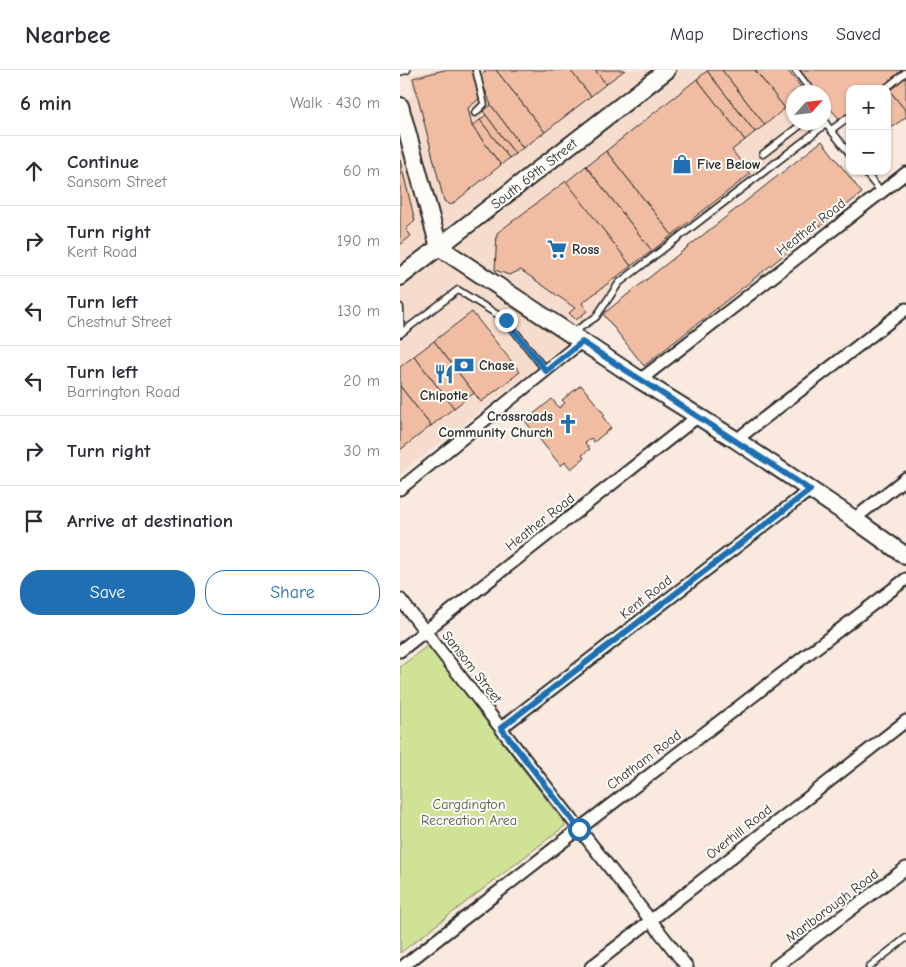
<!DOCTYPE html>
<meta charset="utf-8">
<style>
body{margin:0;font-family:"Comic Neue",sans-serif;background:#f2f2f3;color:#2b2b33}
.controls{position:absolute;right:15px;top:15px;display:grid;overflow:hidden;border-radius:10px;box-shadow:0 1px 4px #0004}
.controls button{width:45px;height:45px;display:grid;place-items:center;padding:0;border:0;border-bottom:1px solid #e1e1e2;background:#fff;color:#2b2b33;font:25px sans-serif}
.compass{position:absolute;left:386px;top:15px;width:45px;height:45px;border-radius:50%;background:#fff;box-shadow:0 1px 4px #0004;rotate:63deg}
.stop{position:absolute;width:15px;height:15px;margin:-11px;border:4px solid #1f6fb2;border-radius:50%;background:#fff}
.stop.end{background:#1f6fb2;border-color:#fff;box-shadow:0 1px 5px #0008}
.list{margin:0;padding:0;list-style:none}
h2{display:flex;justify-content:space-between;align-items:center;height:65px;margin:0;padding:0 20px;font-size:21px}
h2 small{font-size:16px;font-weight:400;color:#7c7c81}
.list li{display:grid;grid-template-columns:32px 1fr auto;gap:15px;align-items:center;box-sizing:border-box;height:70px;padding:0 20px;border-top:1px solid #e1e1e2}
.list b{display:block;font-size:19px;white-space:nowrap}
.list p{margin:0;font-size:16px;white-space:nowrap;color:#7c7c81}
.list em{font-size:16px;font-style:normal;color:#7c7c81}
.actions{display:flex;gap:10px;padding:15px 20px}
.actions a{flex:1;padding:11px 0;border:1px solid #1f6fb2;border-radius:20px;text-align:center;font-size:18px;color:#1f6fb2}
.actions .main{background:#1f6fb2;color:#fff}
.icon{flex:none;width:28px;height:28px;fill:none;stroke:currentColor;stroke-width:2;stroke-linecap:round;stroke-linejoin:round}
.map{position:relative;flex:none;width:506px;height:897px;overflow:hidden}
header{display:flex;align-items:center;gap:30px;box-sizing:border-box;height:70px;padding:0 25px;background:#fff;border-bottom:1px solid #e1e1e2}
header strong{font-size:24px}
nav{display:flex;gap:28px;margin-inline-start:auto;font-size:18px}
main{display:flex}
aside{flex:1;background:#fff}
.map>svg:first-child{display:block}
.built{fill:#f6dccc}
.green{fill:#d0e296;stroke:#7e8660}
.building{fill:#f0bda2;stroke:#2b2b2b}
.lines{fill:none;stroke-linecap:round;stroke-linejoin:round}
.lane-casing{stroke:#2b2b2b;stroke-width:9}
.street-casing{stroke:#2b2b2b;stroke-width:15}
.secondary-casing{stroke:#2b2b2b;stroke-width:20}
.lane{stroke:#fdfcf7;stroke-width:5.5}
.street{stroke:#fdfcf7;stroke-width:11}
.secondary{stroke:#fdfcf7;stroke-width:16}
.route{stroke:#1f6fb2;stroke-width:6}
.labels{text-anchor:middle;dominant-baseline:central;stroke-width:4;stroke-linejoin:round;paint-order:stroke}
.poi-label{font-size:14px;font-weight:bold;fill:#2b2b2b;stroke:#fdfcf7;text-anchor:start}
.street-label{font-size:14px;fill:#2b2b2b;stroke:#fdfcf7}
.park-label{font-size:14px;fill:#545946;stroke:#fdfcf7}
</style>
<header>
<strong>Nearbee</strong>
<nav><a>Map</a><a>Directions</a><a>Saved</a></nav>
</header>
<main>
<aside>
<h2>6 min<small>Walk · 430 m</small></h2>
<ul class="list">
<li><svg class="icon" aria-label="ahead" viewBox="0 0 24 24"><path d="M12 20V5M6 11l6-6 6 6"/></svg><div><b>Continue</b><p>Sansom Street</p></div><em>60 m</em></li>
<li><svg class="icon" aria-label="right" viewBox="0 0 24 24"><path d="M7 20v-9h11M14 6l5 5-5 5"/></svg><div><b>Turn right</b><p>Kent Road</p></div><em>190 m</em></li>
<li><svg class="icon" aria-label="left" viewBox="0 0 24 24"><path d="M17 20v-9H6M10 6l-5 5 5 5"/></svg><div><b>Turn left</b><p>Chestnut Street</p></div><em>130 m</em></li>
<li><svg class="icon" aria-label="left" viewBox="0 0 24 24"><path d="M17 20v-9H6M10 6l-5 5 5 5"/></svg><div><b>Turn left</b><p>Barrington Road</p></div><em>20 m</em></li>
<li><svg class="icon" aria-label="right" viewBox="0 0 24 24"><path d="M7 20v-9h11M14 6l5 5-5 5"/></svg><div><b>Turn right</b></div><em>30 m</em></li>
<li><svg class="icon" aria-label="arrive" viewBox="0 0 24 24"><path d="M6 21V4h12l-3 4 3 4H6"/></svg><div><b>Arrive at destination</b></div></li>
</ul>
<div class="actions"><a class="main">Save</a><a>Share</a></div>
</aside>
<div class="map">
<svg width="506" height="897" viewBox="0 0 506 897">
<rect width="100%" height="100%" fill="#f9e9de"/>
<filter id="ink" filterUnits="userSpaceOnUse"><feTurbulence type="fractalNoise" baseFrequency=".02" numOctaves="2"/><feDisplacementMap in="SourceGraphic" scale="10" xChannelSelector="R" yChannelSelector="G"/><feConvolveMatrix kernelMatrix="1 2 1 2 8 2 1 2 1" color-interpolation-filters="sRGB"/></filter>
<g filter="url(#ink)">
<polygon class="built" points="33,0 392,0 409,22 393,22 393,52 422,53 213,215 211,230 184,250 161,278 0,404 0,35 14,25 9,6"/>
<polygon class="green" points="28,575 166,755 0,883 0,597"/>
<g class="building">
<polygon points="44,0 72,0 79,29 68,38 72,56 101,95 51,135 44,131 13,8"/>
<polygon points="87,0 96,0 145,62 123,78 91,35 80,6"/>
<polygon points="96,0 170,0 191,26 145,62"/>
<polygon points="170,0 195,0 206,14 191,26"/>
<polygon points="195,0 225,0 206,14"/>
<polygon points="309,0 322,0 365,55 355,62 307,1"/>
<polygon points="322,0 355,0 385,38 365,55"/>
<polygon points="355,0 387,0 405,22 393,22 393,38 388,42"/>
<polygon points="399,0 503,0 480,19 450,19 450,44 441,51 423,30 423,22 417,22"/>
<polygon points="307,1 355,62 345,70 297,9"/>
<polygon points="506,7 506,41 489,20"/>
<polygon points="297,9 345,70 332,80 350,104 272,165 206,81"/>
<polygon points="489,20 506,41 506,47 487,61 487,22"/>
<polygon points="91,35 123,78 115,84 83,41"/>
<polygon points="86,45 115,84 109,88 80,50"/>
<polygon points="80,50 109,88 101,95 72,56"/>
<polygon points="422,71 462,123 244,296 203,244"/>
<polygon points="206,81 272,165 252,181 186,96"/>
<polygon points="0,90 15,151 6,159 11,166 0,175"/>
<polygon points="186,96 252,181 231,196 166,112"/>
<polygon points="166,111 231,196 182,233 187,241 176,250 169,243 175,238 121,200 109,205 95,200 97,163"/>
<polygon points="72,242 120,302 81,332 34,271"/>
<polygon points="34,271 74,323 54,338 14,286"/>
<polygon points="14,286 54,338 31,356 0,316 0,297"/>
<polygon points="181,315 205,345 203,347 211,358 194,372 191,368 185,373 190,379 182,385 184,388 171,399 165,392 161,396 125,351 152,329 159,338 165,333 162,330"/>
<polygon points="0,316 31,356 0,380"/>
</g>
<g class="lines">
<defs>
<g id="lane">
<polyline points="395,0 412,22"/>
<polyline points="0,2 7,0"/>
<polyline points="485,19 506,2"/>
<polyline points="75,43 84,34 76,0"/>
<polyline points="423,44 426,54"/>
<polyline points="431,60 450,46"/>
<polyline points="363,84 402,54 408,52"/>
<polyline points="464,101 481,122"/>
<polyline points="0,237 1,263"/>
<polyline points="172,263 196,247 219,213 426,54 450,84"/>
<polyline points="0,264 58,220 106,250 146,301"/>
<polyline points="469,897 506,868"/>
</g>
<g id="street">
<polyline points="240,310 506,103"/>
<polyline points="336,370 506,239"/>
<polyline points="0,419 181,272"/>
<polyline points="454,449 506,408"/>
<polyline points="0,529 287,897"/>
<polyline points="0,581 297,347"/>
<polyline points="101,658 410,420"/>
<polyline points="2,897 179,759 506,509"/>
<polyline points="191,897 506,651"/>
<polyline points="375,897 506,798"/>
</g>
<g id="secondary">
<polyline points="0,36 39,177 240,310 336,370 454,449 506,486"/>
<polyline points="0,207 267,0"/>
</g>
</defs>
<use href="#lane" class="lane-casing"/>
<use href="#street" class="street-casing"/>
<use href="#secondary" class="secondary-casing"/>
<use href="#lane" class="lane"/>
<use href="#street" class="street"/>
<use href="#secondary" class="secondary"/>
</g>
</g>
<g class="lines" filter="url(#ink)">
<path class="route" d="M 106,250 L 146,301 L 182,272 C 258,321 335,370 410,420 L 101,658 L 179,759"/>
</g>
<defs>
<symbol id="shop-bare" viewBox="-9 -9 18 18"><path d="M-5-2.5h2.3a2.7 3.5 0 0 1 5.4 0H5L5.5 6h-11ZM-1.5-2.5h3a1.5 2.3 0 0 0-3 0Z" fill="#1f6fb2" stroke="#fdfcf7" stroke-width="2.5" paint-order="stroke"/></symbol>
<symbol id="supermarket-bare" viewBox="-9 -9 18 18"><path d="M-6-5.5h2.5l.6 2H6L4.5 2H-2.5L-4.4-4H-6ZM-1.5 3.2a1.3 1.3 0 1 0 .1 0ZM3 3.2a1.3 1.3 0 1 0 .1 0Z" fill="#1f6fb2" stroke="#fdfcf7" stroke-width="2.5" paint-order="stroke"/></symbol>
<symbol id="bank-bare" viewBox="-9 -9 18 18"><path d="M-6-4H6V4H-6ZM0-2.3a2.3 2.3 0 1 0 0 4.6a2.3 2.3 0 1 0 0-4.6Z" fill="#1f6fb2" stroke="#fdfcf7" stroke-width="2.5" paint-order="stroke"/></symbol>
<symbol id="restaurant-bare" viewBox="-9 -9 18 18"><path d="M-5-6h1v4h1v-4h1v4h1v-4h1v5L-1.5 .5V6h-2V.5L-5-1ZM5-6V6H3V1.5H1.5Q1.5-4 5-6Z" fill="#1f6fb2" stroke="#fdfcf7" stroke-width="2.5" paint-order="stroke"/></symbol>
<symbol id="church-bare" viewBox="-9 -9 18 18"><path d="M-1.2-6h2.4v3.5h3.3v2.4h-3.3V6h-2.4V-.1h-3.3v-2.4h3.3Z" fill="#1f6fb2" stroke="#fdfcf7" stroke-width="2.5" paint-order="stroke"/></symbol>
</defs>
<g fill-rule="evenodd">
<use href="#shop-bare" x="268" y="80" width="28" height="28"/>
<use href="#supermarket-bare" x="143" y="165" width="28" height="28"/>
<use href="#bank-bare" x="50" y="281" width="28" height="28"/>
<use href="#restaurant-bare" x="30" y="290" width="28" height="28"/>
<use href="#church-bare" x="154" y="340" width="28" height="28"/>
</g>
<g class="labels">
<g class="poi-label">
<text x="297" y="94">Five Below</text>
<text x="172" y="179">Ross</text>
<text x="79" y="295">Chase</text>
<text x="44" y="325" text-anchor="middle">Chipotle</text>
<text x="153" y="346" text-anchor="end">Crossroads<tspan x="153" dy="16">Community Church</tspan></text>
</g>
<g class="street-label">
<text transform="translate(134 104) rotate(-38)">South 69th Street</text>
<text transform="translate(411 157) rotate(-38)">Heather Road</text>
<text transform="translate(140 452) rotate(-38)">Heather Road</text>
<text transform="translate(246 527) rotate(-38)">Kent Road</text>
<text transform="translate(72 597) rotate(52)">Sansom Street</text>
<text transform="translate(244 690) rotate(-37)">Chatham Road</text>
<text transform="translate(339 762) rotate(-38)">Overhill Road</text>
<text transform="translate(432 836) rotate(-37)">Marlborough Road</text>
</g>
<g class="park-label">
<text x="69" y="734">Cargdington<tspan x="69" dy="16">Recreation Area</tspan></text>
</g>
</g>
</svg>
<div class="controls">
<button>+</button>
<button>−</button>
</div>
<svg class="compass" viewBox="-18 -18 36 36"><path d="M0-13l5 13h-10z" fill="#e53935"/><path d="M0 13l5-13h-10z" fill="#7c7c81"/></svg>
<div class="stop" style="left:179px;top:759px"></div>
<div class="stop end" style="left:106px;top:250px"></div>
</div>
</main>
